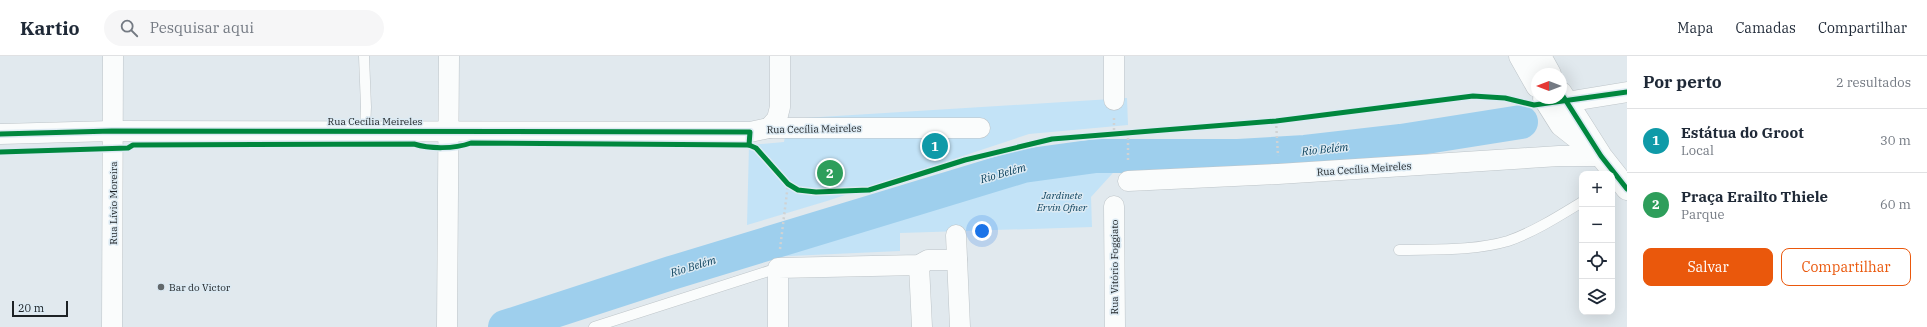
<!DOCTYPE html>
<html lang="pt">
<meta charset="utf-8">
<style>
body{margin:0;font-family:"IBM Plex Serif",serif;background:#f6f6f7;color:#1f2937}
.controls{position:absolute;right:12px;bottom:12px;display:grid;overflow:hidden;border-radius:8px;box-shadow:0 4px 16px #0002}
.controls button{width:36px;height:36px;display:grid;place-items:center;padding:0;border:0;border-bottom:1px solid #e0e1e3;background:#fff;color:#1f2937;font:20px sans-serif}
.compass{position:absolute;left:1531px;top:12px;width:36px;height:36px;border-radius:50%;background:#fff;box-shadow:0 4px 16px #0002;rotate:270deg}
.scale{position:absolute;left:12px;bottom:10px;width:56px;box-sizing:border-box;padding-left:4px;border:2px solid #1d2225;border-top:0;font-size:11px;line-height:14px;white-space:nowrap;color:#1d2225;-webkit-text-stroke:3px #dceaf3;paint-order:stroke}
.you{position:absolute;left:982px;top:175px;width:14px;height:14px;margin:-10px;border:3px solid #fff;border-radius:50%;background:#1a73e8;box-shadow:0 0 0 6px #1a73e833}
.badge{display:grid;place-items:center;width:26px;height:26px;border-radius:50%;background:#ea580c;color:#fff;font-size:13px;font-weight:700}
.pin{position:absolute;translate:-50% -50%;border:2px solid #fff;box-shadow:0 1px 4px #0006}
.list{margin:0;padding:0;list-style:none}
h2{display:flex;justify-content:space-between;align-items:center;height:52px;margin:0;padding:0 16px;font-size:17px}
h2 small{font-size:13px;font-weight:400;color:#747a83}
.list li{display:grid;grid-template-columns:26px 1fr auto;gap:12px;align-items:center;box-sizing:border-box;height:64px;padding:0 16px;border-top:1px solid #e0e1e3}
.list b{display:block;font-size:15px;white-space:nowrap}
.list p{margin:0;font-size:13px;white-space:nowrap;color:#747a83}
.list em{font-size:13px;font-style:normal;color:#747a83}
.actions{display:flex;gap:8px;padding:12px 16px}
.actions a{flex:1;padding:9px 0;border:1px solid #ea580c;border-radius:8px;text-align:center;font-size:14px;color:#ea580c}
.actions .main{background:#ea580c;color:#fff}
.icon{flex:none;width:22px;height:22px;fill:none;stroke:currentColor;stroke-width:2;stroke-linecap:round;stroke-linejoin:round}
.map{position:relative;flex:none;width:1627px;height:271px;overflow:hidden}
header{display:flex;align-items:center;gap:24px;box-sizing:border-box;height:56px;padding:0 20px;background:#fff;border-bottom:1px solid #e0e1e3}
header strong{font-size:19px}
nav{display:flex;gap:22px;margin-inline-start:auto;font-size:14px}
.search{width:280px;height:36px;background:#f6f6f7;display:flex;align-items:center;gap:10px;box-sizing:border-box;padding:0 14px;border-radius:22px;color:#747a83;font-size:15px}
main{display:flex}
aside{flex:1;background:#fff}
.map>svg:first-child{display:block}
.green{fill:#c3e3f7}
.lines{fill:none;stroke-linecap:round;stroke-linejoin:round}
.river{stroke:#9ecfed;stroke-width:34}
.service-casing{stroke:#bdc4c8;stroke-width:11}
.minor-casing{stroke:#bdc4c8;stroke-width:21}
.tertiary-casing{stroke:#bdc4c8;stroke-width:23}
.path{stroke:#d0d3d4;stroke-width:2.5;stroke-dasharray:2 3;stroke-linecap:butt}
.service{stroke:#fafcfc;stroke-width:10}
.minor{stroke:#fafcfc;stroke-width:20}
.tertiary{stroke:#fafcfc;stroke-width:22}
.cycleway-casing{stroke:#dceaf3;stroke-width:8}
.cycleway{stroke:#00873e;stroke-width:5}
.poi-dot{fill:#62686b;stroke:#dceaf3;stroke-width:1.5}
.labels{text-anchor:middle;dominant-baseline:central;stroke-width:3;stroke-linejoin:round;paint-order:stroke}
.street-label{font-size:10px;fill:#1d2225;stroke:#dceaf3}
.park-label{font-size:10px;font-style:italic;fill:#114661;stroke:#dceaf3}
.poi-label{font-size:10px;fill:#1d2225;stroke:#dceaf3;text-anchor:start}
.water-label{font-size:11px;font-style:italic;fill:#0b415c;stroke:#dceaf3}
</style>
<header>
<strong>Kartio</strong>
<div class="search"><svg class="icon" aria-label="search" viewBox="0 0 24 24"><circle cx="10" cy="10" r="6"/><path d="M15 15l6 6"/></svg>Pesquisar aqui</div>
<nav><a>Mapa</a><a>Camadas</a><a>Compartilhar</a></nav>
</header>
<main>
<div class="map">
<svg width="1627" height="271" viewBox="0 0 1627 271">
<rect width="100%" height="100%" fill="#e1e9ee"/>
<g class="green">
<polygon points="1127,42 1128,69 1029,78 827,145 747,169 749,89 784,86 788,63"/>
<polygon points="1122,107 1091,141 1092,171 900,177 900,195 768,201 994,132 1030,123"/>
</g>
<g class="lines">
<polyline class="river" points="505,271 671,217 1023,110 1096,100 1238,100 1305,96 1401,85 1521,66"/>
<defs>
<g id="service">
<polyline points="364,0 366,51 365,74"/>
<path d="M 1399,194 C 1435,193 1474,195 1508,185 C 1534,176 1559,160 1582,146"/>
<polyline points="594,271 778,212"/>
</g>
<g id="minor">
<polyline points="1114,0 1114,44"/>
<polyline points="1566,46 1627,36"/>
<polyline points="769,72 777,63 780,51 780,0"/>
<polyline points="0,78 112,75 750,76 769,72 980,72"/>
<polyline points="1128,125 1278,118 1559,100 1601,100"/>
<polyline points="1114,150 1115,271"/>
<polyline points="956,179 960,271"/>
<polyline points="919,209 922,271"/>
<polyline points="112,271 113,0"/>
<polyline points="447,271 449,0"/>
<polyline points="778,271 778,212 919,209 928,204 957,204"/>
</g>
<g id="tertiary">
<polyline points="1520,0 1537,30"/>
<polyline points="1540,0 1550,18"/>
<polyline points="1561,37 1601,100 1627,133"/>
<polyline points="1544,42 1561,69 1589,91"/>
</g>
</defs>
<use href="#service" class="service-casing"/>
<use href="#minor" class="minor-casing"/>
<use href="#tertiary" class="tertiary-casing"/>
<g class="path">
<polyline points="1114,62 1114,77"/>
<polyline points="1276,65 1278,100"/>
<polyline points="1128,77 1128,107"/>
<polyline points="780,193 788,128"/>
</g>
<use href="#service" class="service"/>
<use href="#minor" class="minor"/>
<use href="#tertiary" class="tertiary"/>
<defs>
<g id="cycleway">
<polyline points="1561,37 1601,100 1627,133"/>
<polyline points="0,78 112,75 750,76 749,89"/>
<path d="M 0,96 L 128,92 L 133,89 L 414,88 C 430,93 454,93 471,87 L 749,89 L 756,92 L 788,128 L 798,134 L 816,136 L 869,134 L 965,104 L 1052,83 L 1276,65 L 1473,40 L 1505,42 L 1534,49 L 1627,36"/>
</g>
</defs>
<use href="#cycleway" class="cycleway-casing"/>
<use href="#cycleway" class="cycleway"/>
</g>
<circle class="poi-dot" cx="161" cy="231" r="4"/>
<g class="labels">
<g class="street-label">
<text x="375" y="65">Rua Cecília Meireles</text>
<text transform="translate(814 73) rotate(-1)">Rua Cecília Meireles</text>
<text transform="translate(1364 113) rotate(-4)">Rua Cecília Meireles</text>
<text transform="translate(113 147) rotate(-90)">Rua Lívio Moreira</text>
<text transform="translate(1114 211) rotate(-90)">Rua Vitório Foggiato</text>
</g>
<g class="park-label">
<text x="1062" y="139">Jardinete<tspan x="1062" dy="12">Ervin Ofner</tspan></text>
</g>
<g class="poi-label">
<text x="169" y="231">Bar do Victor</text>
</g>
<g class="water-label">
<text transform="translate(1325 93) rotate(-6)">Rio Belém</text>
<text transform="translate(1003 117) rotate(-16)">Rio Belém</text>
<text transform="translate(693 210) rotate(-17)">Rio Belém</text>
</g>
</g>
</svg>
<div class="controls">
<button>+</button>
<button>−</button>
<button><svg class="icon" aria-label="locate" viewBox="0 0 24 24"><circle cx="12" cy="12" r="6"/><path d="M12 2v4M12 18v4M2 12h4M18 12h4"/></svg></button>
<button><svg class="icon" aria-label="layers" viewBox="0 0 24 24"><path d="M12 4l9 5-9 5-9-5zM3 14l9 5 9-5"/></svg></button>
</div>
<svg class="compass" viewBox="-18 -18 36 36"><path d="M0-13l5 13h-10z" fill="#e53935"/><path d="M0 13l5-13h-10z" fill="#747a83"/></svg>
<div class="scale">20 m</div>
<div class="you"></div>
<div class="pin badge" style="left:935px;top:90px;background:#0f9aa8">1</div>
<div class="pin badge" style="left:830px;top:117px;background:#2e9e5b">2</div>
</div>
<aside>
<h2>Por perto<small>2 resultados</small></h2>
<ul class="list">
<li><span class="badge" style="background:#0f9aa8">1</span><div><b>Estátua do Groot</b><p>Local</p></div><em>30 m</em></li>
<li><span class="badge" style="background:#2e9e5b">2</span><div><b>Praça Erailto Thiele</b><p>Parque</p></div><em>60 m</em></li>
</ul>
<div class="actions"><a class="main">Salvar</a><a>Compartilhar</a></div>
</aside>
</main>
